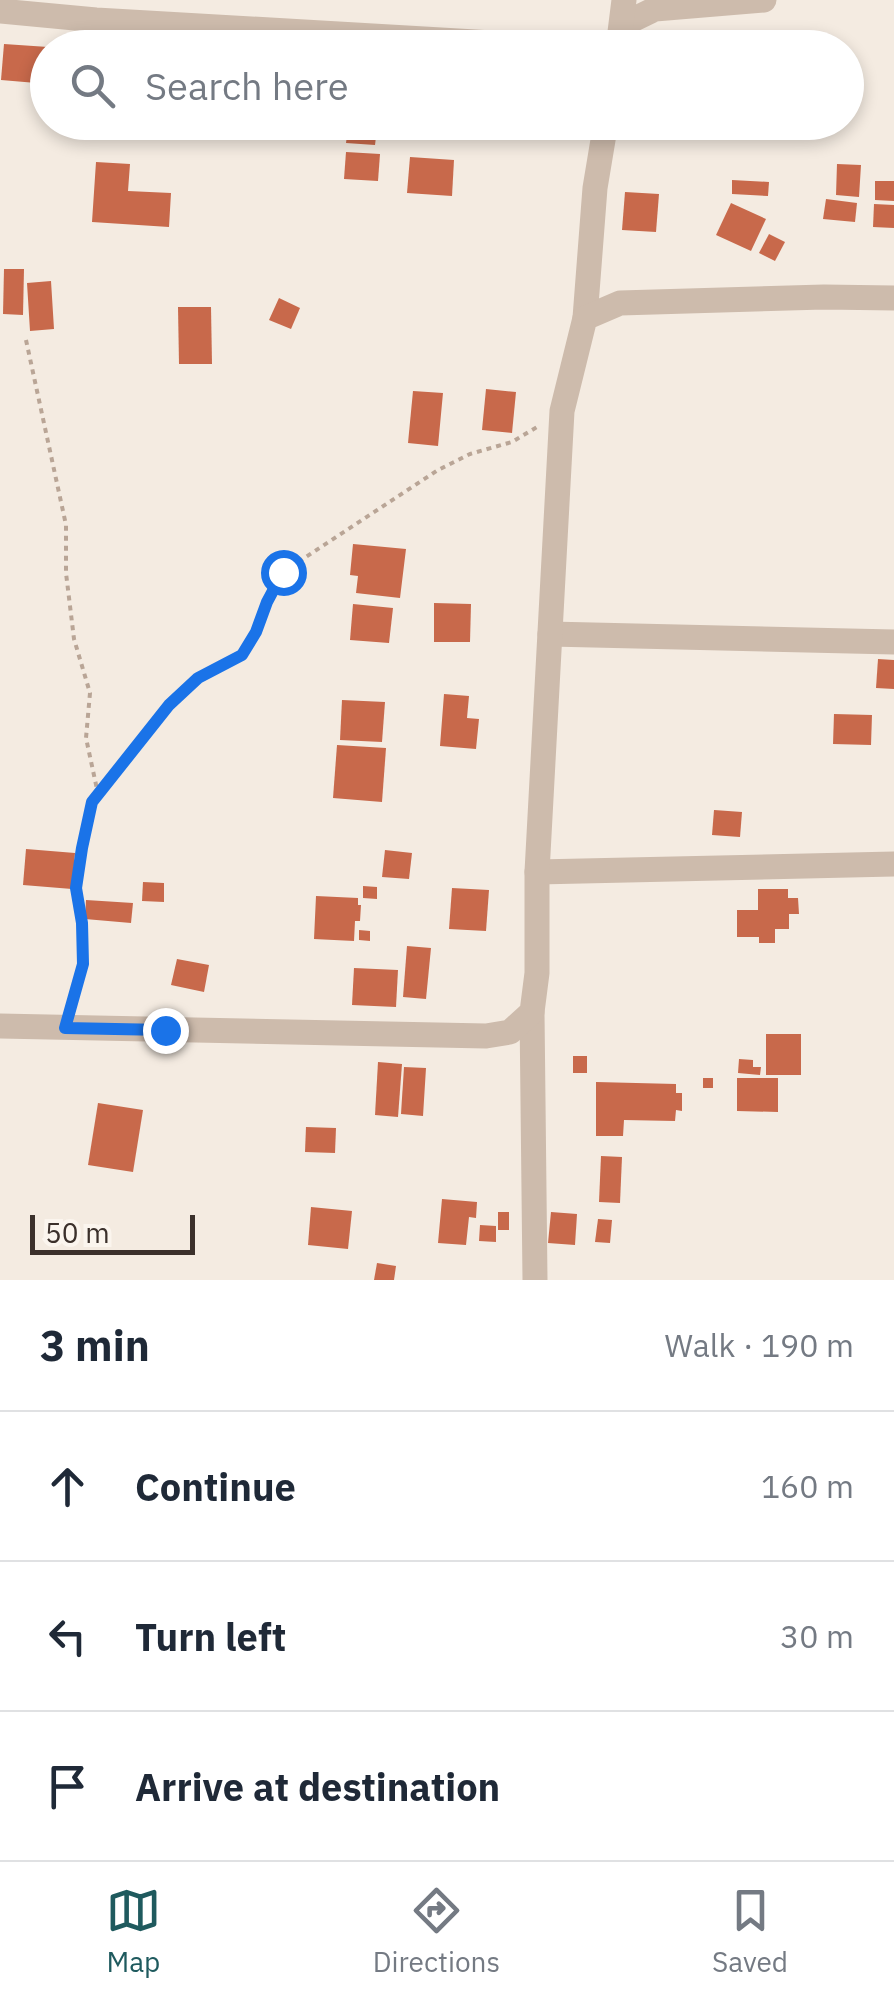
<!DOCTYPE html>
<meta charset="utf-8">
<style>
body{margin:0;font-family:"IBM Plex Sans",sans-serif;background:#f2f2f3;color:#1f2937}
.scale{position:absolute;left:30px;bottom:25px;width:165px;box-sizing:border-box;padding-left:10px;border:5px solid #3b302b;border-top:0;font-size:28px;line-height:35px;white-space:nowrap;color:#3b302b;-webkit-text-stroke:8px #fbf5ee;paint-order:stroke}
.stop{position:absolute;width:30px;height:30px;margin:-22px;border:8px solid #1a73e8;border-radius:50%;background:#fff}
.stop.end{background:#1a73e8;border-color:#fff;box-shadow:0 2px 10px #0008}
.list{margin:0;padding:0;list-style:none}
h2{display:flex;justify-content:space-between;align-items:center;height:130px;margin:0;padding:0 40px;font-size:42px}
h2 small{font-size:32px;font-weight:400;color:#747a83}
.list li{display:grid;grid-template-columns:65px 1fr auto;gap:30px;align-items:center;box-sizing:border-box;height:150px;padding:0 40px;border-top:2px solid #e0e1e3}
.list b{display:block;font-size:38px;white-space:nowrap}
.list em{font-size:32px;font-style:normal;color:#747a83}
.icon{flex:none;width:55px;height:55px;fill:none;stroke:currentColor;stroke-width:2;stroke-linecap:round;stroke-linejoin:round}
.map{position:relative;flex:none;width:894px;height:1280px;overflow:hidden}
.search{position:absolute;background:#fff;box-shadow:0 5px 15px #0003;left:30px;right:30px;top:30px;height:110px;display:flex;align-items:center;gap:25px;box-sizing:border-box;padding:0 35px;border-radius:55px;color:#747a83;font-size:38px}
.sheet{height:580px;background:#fff}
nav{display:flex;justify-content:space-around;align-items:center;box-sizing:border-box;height:140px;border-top:2px solid #e0e1e3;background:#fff;font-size:28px;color:#747a83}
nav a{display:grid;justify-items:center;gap:5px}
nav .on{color:#1f5a5e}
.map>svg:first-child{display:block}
.building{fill:#c8694b}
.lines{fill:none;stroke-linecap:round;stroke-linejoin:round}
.path{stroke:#b9a596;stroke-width:4;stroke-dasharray:5 5;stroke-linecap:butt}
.minor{stroke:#cdbbac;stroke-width:25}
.route{stroke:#1a73e8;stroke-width:12}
</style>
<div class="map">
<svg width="894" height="1280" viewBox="0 0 894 1280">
<rect width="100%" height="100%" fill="#f4ebe1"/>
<g class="building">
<polygon points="4,44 48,47 48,84 1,80"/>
<polygon points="348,126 377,128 375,145 346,143"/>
<polygon points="346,152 380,154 378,181 344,179"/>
<polygon points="410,157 454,160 452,196 407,193"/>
<polygon points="96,162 130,164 128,191 171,193 169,227 92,222"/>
<polygon points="837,164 861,165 859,197 836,195"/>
<polygon points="732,180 769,182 768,196 732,194"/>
<polygon points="875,181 894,181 894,201 875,200"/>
<polygon points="625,192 659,194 656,232 622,230"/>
<polygon points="826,199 857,203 855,222 823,219"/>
<polygon points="731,203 766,219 751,251 716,235"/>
<polygon points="874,204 894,205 894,228 873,227"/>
<polygon points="769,234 785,242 775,261 759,253"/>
<polygon points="4,269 24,269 23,315 3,314"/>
<polygon points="51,281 54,329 30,331 27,283"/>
<polygon points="279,298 300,308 291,329 269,320"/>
<polygon points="178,307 211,307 212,364 179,364"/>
<polygon points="486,389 516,392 512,433 482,430"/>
<polygon points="413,391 443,393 438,446 408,443"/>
<polygon points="353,544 406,549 400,598 356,593 358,576 350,575"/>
<polygon points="434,603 471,604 470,642 434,642"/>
<polygon points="353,604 393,608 389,643 350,640"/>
<polygon points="878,659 894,660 894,689 876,688"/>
<polygon points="444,694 469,696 467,718 479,719 476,749 440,746"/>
<polygon points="342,700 385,702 382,742 340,740"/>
<polygon points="834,714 872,715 871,745 833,744"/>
<polygon points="337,745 386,748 382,802 333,798"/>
<polygon points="714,810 742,812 740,837 712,835"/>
<polygon points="26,849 75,853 72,889 23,885"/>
<polygon points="385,850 412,853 409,879 382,877"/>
<polygon points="143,882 164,883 164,902 142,901"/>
<polygon points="363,886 377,887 377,899 363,898"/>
<polygon points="452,888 489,890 486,931 449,929"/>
<polygon points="758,889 788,889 788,898 798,898 799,914 789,914 789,929 775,929 775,943 759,943 759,937 737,937 737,910 758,910"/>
<polygon points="316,896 358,898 358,905 361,905 360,921 355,921 354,941 314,939"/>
<polygon points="86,900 133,903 131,923 85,919"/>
<polygon points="359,930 370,931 370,941 359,940"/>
<polygon points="407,946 431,948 426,999 403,997"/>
<polygon points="177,959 209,965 204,992 171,985"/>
<polygon points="354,968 398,970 396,1007 352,1005"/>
<rect x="766" y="1034" width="35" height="41"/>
<rect x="573" y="1056" width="14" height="17"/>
<polygon points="739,1059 753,1060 753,1067 761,1067 760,1075 738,1073"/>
<polygon points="378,1062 402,1064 398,1117 375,1115"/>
<polygon points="404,1067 426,1068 423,1116 401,1114"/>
<rect x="703" y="1078" width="10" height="10"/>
<polygon points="737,1078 778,1078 778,1112 737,1111"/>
<polygon points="596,1082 676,1084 676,1093 682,1093 682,1111 676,1110 675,1121 624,1120 623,1136 596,1136"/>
<polygon points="98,1103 143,1110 133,1172 88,1165"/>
<polygon points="306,1127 336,1128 335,1153 305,1152"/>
<polygon points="601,1156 622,1157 620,1203 599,1202"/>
<polygon points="442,1199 477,1202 476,1218 469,1217 466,1245 438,1243"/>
<polygon points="311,1207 352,1211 348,1249 308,1245"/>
<rect x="498" y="1212" width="11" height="18"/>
<polygon points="551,1212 577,1214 575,1245 548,1243"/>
<polygon points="598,1219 612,1220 610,1243 595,1242"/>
<polygon points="480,1225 496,1226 496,1242 479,1241"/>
<polygon points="377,1263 396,1266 394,1280 374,1280"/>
</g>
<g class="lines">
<g class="path">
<polyline points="26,340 66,525 66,573 74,639 90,693 86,738 98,794"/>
<polyline points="72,1004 83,963 82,923 76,888 81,848 92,802 169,705 198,678 242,655 256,632 267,603 283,572 438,470 470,454 512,442 537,427"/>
</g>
<g class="minor">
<polyline points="0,11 96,20 581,48"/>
<polyline points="622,25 655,9 764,0"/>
<polyline points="618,48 624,0"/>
<polyline points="585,318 595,188 606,122"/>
<polyline points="550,634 894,642"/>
<polyline points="537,872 894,864"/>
<polyline points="532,1012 535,1280"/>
<polyline points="0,1026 486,1036 510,1032 532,1012 537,973 537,872 562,411 585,318 620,303 824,297 894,298"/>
</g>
</g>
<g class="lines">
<polyline class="route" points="165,1030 65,1028 83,964 82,923 76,888 82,848 92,802 169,705 198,678 242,655 256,632 267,602 283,572"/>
</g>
</svg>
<div class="scale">50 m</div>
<div class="stop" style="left:283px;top:572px"></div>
<div class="stop end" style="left:165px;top:1030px"></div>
<div class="search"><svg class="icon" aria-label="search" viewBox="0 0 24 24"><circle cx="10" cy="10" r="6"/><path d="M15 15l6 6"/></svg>Search here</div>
</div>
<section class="sheet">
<h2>3 min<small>Walk · 190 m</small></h2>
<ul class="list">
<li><svg class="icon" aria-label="ahead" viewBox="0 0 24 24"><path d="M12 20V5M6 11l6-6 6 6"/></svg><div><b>Continue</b></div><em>160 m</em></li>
<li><svg class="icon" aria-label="left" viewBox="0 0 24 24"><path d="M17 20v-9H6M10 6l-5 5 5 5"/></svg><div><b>Turn left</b></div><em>30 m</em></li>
<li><svg class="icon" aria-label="arrive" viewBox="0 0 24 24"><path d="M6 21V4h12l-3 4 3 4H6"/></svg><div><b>Arrive at destination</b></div></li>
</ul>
</section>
<nav>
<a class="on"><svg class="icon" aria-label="map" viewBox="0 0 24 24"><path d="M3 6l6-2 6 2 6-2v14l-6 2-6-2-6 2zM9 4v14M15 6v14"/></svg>Map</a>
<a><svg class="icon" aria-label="directions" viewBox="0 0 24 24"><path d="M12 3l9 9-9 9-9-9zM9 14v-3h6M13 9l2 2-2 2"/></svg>Directions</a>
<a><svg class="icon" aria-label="saved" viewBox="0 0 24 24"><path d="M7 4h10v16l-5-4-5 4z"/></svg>Saved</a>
</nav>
